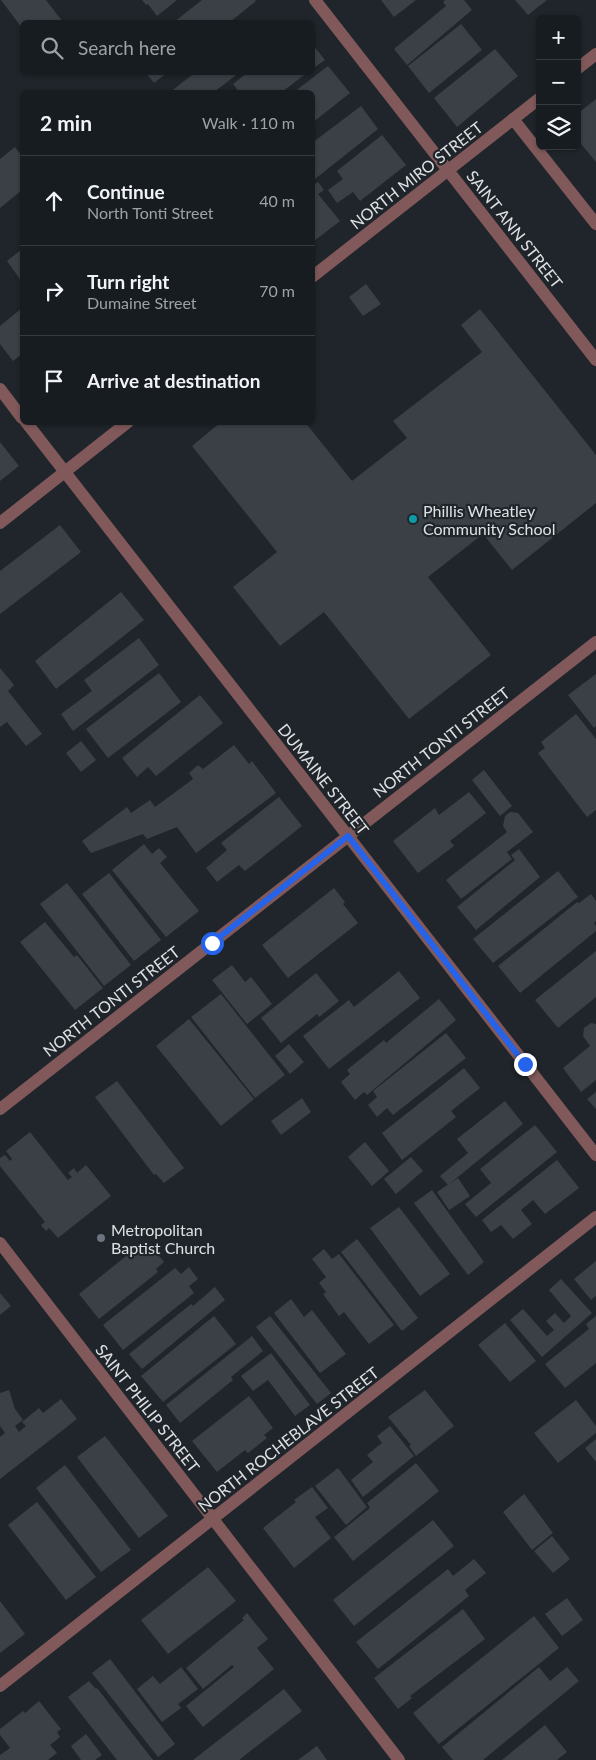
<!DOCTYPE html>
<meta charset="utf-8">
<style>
body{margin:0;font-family:Lato,sans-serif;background:#24292d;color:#f1f3f6}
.controls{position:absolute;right:15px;top:15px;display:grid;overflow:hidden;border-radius:8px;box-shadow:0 1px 4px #0004}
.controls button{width:45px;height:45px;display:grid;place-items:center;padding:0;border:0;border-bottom:1px solid #363a3e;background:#171c20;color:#f1f3f6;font:25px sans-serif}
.stop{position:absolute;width:15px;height:15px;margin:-11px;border:4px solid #2563eb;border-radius:50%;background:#fff}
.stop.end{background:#2563eb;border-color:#fff;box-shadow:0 1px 5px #0008}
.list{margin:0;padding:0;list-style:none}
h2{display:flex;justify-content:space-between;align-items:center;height:65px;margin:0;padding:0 20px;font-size:21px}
h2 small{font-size:16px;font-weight:400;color:#9ea1a5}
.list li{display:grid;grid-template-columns:32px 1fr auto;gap:15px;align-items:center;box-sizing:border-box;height:90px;padding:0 20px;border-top:1px solid #363a3e}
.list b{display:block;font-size:19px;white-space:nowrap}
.list p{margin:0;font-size:16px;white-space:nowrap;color:#9ea1a5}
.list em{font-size:16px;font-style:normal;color:#9ea1a5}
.icon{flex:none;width:28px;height:28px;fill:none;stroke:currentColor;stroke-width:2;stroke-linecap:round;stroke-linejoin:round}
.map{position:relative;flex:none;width:596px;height:1760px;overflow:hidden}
.search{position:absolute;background:#171c20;box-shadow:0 1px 4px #0004;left:20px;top:20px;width:295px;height:55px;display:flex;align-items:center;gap:12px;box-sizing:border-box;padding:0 18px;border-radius:8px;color:#9ea1a5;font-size:19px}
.panel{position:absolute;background:#171c20;box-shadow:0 1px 4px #0004;left:20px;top:90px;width:295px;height:335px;border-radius:8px}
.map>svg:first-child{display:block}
.building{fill:#3a4046}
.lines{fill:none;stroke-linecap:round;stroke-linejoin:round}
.service{stroke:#81595a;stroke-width:12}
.minor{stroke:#81595a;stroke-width:12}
.tertiary{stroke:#81595a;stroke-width:12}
.route{stroke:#2563eb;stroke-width:6}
.culture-dot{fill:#0f9aa8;stroke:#1f252a;stroke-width:2}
.worship-dot{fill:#6b7280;stroke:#1f252a;stroke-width:2}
.labels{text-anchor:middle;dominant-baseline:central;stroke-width:4.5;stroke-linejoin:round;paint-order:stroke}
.street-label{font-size:16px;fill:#dee1e4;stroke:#1f252a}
.poi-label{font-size:16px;fill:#dee1e4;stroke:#1f252a;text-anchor:start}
</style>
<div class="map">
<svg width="596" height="1760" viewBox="0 0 596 1760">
<rect width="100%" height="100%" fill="#1f252a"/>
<g class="building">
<polygon points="1,0 46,0 63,22 22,22 22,28"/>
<polygon points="142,0 177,0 157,16 148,4 146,5"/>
<polygon points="202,0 255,0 256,1 230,22 174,22"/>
<polygon points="381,0 416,0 394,17"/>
<polygon points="445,0 464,0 472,10 407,65 394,49 446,6 443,2"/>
<polygon points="515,0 547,0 528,15"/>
<polygon points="461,24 482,50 429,93 408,66"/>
<polygon points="312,44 325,60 312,69"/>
<polygon points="495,49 518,76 457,127 434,98"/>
<polygon points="328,66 350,93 312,123 312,92 294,92"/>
<polygon points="145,72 168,72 154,83"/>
<polygon points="196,72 240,72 214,92 170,92"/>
<polygon points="248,72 308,72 282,92 239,92 233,84"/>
<polygon points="596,99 596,162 577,139 577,114"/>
<polygon points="361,106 378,129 315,179 312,176 312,143"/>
<polygon points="382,135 406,165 360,201 353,192 337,203 328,190 343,179 337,171"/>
<polygon points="15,147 22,156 22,190 0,208 0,159"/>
<polygon points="318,182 324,190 318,194 340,221 314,241 312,238 312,186"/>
<polygon points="22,249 22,282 7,261"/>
<polygon points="366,284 381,304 363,316 349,297"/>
<polygon points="22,308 22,354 13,361 0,344 0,326"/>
<polygon points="480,309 596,455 596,503 512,570 483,534 428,577 491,655 409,719 324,612 280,646 233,587 277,552 192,446 221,422 305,422 352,481 407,438 393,421 482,352 461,325"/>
<polygon points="0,442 19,466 0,481"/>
<polygon points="60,525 81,552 0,614 0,571"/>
<polygon points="121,592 144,620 56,689 35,661"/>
<polygon points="139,638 159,665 73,731 61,714 92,691 84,680"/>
<polygon points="0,668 14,685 8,691 42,734 26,746 7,722 0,727"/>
<polygon points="159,673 181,702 108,758 86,729"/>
<polygon points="596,674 596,726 594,728 568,695"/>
<polygon points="200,695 223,723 156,776 148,767 137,777 122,758"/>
<polygon points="576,714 596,739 596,810 587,817 538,753 545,748 541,742"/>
<polygon points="81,741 96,760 81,772 66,753"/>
<polygon points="234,745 249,764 252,761 276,793 196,853 177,827 147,839 143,834 91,853 82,841 127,807 131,813 150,800 155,807 193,779 189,773 198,765 203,769"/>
<polygon points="484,770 512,806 500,816 472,780"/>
<polygon points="469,792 486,813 450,841 454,846 418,873 393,841 435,808 439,815"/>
<polygon points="279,797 302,826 245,871 239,865 217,882 206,868 227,850 221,843"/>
<polygon points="510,812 518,813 533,832 507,852 512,859 461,899 446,880 507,832 503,826 505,816"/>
<polygon points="144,844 152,854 159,848 167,857 160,863 199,911 166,937 112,870"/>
<polygon points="519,849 540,877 476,930 457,907 515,860 511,855"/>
<polygon points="558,871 578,897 493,963 473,939"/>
<polygon points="109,873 161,940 134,961 82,894"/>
<polygon points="67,883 131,965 104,986 40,904"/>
<polygon points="334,888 345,902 343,904 358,923 288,978 262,945"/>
<polygon points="591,894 596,901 596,921 594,923 596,926 596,931 520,993 498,966 577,902 579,903"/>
<polygon points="45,922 74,957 77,955 103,988 75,1010 20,942"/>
<polygon points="596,951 596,997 558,1028 535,1000"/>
<polygon points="232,965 245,982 251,977 272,1004 247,1024 212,980"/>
<polygon points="399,971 420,998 329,1069 303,1036 349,1000 354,1007"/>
<polygon points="316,973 339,1001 319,1017 317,1014 281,1043 261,1018"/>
<polygon points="221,994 285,1075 255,1098 191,1017"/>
<polygon points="439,999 456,1020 367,1095 364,1092 355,1100 341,1082 350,1074 347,1070 384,1040 386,1043"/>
<polygon points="189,1019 254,1099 221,1126 156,1046"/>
<polygon points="591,1023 596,1024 596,1080 581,1092 563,1068 590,1046 583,1036 584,1028"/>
<polygon points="446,1033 466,1058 393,1115 387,1108 377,1117 368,1105 377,1097 373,1091"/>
<polygon points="289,1044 304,1062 290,1074 275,1056"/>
<polygon points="464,1068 480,1088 451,1111 456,1117 402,1160 382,1133"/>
<polygon points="117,1081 184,1168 164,1183 156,1174 154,1175 95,1097"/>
<polygon points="596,1092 596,1109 587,1099"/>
<polygon points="302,1098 311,1112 281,1135 271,1121"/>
<polygon points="505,1101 523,1124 448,1185 440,1176 468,1153 457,1139"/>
<polygon points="535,1125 557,1152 476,1217 465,1204 491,1183 480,1169"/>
<polygon points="30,1132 68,1180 72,1177 68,1173 74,1168 77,1173 86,1165 111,1196 58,1238 49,1228 46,1231 41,1225 45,1222 0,1166 0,1158 5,1155 10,1161 12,1159 6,1151"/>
<polygon points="365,1142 389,1171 372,1186 348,1157"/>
<polygon points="411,1157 423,1171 396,1194 384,1179"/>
<polygon points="557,1160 579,1188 545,1214 533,1200 521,1210 532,1224 513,1239 501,1225 491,1232 482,1220"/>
<polygon points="458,1178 470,1196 449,1210 437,1192"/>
<polygon points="432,1190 484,1262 468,1275 414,1203"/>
<polygon points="399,1207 450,1274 420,1296 370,1228"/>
<polygon points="357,1239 418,1318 402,1331 341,1252"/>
<polygon points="148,1242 164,1262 156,1269 158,1272 99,1319 79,1294 136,1248 138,1250"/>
<polygon points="324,1249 332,1259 339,1254 394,1325 369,1344 344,1312 339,1316 323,1294 326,1292 319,1283 326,1277 312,1259"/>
<polygon points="596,1261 596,1296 591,1300 574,1279"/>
<polygon points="189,1267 198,1279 189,1286 194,1293 123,1350 103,1325 175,1268 181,1274"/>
<polygon points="561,1279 592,1313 542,1357 510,1320 523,1309 547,1336 554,1330 546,1321 555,1313 564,1323 571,1316 549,1290"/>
<polygon points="215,1287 225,1300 142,1369 129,1354 191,1304 193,1306"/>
<polygon points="0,1293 11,1306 0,1315"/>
<polygon points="291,1299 304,1317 312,1310 346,1354 320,1373 274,1313"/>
<polygon points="214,1316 236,1344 163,1402 141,1376"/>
<polygon points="270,1316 331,1393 317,1404 256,1327"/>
<polygon points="596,1316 596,1363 565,1388 545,1364 589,1329 586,1324"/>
<polygon points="505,1323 536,1361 510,1382 478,1345"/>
<polygon points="252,1336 263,1351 231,1377 233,1380 180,1423 166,1405"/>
<polygon points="271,1353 310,1405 295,1416 268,1380 253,1391 241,1376"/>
<polygon points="9,1390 15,1409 23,1420 15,1426 19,1432 26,1426 22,1422 39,1408 43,1413 61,1399 77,1419 0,1479 0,1437 5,1433 0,1426 0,1393"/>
<polygon points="425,1390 454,1426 416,1456 409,1446 411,1445 388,1417"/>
<polygon points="249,1396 273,1428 264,1435 267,1438 248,1453 245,1450 217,1472 192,1441"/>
<polygon points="576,1400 596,1426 596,1433 558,1463 534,1433"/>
<polygon points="390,1426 414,1456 363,1497 351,1480 373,1462 367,1455 382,1443 377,1436"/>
<polygon points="105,1436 168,1516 139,1538 77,1457"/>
<polygon points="596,1439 596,1462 585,1448"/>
<polygon points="416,1463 439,1491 353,1561 334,1537 370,1508 367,1503"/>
<polygon points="65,1465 131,1550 101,1572 36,1488"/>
<polygon points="338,1468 367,1507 346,1525 315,1486"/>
<polygon points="312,1487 328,1508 315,1517 331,1538 294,1568 263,1528 296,1502 294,1500"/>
<polygon points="524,1494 553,1533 532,1550 503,1512"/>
<polygon points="37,1502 96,1577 66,1600 8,1525"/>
<polygon points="433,1520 454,1546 354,1626 333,1600"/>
<polygon points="552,1536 570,1559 553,1573 534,1551"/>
<polygon points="474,1559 486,1573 465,1590 469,1596 378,1669 356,1642 448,1569 453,1576"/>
<polygon points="208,1567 236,1601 168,1654 141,1620"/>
<polygon points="567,1598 583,1620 562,1636 545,1614"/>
<polygon points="0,1601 25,1634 0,1653"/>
<polygon points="463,1609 485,1639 410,1696 412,1698 398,1709 374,1678"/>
<polygon points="247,1613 268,1639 257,1648 274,1669 203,1727 186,1706 234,1667 232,1665 203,1689 186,1668 244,1620 242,1618"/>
<polygon points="534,1616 559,1648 439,1744 413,1713"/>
<polygon points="110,1659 175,1744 158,1757 92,1673"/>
<polygon points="181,1667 198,1689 178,1704 181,1708 162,1722 137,1689 153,1676 160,1684"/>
<polygon points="539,1667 550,1681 567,1667 579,1681 483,1760 453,1760 442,1747"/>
<polygon points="89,1681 96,1689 97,1688 153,1760 117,1760 68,1697"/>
<polygon points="284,1689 302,1711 239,1760 193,1760"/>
<polygon points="39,1701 61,1729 57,1732 60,1737 50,1745 57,1753 48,1760 0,1760 0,1755 10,1748 0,1735 0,1729 23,1711 25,1713"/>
<polygon points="545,1725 567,1752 557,1760 502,1760"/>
<polygon points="86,1734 102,1755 95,1760 81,1760 71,1746"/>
<polygon points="317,1746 327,1760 298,1760"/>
</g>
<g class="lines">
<polyline class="service" points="513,119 596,224"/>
<g class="minor">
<polyline points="315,0 596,360"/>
<polyline points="0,389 22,418"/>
<polyline points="26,422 596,1155"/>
<polyline points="0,1109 596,642"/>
<polyline points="0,1243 399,1760"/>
<polyline points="0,1686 596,1217"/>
</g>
<g class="tertiary">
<polyline points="577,69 596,54"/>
<polyline points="312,277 540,98"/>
<polyline points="0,523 128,422"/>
</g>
</g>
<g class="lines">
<polyline class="route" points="212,943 348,836 525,1064"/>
</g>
<circle class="culture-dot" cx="413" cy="519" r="5"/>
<circle class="worship-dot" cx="101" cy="1238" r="5"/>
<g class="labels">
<g class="street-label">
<text transform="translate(416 175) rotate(-38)">NORTH MIRO STREET</text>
<text transform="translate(515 229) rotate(52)">SAINT ANN STREET</text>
<text transform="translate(441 742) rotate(-38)">NORTH TONTI STREET</text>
<text transform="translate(324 779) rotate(52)">DUMAINE STREET</text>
<text transform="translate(111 1001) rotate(-38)">NORTH TONTI STREET</text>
<text transform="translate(148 1408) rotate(52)">SAINT PHILIP STREET</text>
<text transform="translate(288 1439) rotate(-38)">NORTH ROCHEBLAVE STREET</text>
</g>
<g class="poi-label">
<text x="423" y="510">Phillis Wheatley<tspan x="423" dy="18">Community School</tspan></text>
<text x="111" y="1229">Metropolitan<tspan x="111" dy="18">Baptist Church</tspan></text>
</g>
</g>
</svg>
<div class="controls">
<button>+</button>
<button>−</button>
<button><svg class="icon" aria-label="layers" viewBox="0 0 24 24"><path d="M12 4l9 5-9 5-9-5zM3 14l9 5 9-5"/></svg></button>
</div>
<div class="stop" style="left:212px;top:943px"></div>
<div class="stop end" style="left:525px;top:1064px"></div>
<div class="search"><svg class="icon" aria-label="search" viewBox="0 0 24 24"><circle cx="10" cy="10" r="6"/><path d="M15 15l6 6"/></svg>Search here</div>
<section class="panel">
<h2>2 min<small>Walk · 110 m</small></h2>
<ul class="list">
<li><svg class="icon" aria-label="ahead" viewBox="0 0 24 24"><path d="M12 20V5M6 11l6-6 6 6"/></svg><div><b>Continue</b><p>North Tonti Street</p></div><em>40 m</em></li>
<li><svg class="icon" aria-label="right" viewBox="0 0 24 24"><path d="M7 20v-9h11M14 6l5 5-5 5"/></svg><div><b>Turn right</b><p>Dumaine Street</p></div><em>70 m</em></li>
<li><svg class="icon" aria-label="arrive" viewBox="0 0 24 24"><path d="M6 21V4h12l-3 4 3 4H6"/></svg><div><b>Arrive at destination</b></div></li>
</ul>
</section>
</div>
